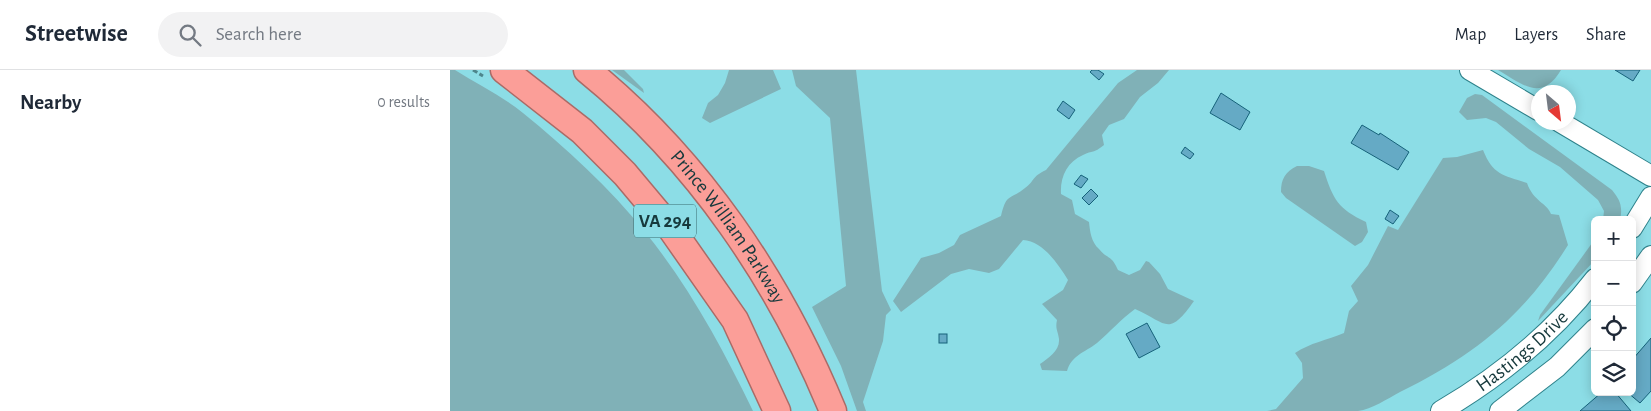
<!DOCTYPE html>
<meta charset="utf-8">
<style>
body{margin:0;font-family:"Alegreya Sans",sans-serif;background:#f2f2f3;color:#1f2937}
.controls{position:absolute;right:15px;bottom:15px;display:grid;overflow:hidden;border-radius:8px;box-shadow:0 2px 12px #0003}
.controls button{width:45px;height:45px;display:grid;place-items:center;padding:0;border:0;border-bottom:1px solid #e0e1e3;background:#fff;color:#1f2937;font:25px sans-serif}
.compass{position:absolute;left:1081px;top:15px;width:45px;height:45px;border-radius:50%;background:#fff;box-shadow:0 2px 12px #0003;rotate:152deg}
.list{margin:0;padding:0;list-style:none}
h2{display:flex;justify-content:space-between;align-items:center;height:65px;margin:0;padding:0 20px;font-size:21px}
h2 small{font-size:16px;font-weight:400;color:#747a83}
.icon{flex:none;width:28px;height:28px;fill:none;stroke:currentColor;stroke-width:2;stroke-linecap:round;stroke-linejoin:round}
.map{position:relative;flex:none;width:1201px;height:341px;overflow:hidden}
header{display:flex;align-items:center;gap:30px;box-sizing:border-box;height:70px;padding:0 25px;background:#fff;border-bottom:1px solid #e0e1e3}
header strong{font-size:24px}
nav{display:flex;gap:28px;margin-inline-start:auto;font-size:18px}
.search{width:350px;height:45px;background:#f2f2f3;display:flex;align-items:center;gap:12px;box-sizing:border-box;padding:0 18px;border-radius:28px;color:#747a83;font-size:19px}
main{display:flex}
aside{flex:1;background:#fff}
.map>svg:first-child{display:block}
.green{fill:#80b1b7}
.building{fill:#65aac5;stroke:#16627a}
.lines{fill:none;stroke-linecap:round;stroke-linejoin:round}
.tertiary-casing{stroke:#2e828b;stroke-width:22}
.trunk-casing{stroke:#aa6b67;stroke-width:29}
.path{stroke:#4e868c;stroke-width:3;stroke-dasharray:5 2.5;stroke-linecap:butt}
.tertiary{stroke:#fff;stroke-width:20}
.trunk{stroke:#fb9e98;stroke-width:26}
.labels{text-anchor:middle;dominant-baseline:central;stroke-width:4;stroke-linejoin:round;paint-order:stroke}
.shield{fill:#8cdde6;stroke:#396a6f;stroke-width:1}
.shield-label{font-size:19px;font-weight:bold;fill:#16393c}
.street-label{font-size:20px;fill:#16393c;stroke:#8cdde6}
</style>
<header>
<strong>Streetwise</strong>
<div class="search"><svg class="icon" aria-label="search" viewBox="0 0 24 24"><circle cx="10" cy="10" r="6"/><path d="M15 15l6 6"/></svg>Search here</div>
<nav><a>Map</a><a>Layers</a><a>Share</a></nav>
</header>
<main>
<aside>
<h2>Nearby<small>0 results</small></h2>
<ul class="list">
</ul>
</aside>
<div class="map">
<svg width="1201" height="341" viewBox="0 0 1201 341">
<rect width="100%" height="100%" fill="#8cdde6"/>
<g class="green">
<path d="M 0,0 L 5,0 C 27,14 52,26 73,43 C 116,78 160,118 195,162 C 239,216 273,279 303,341 L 0,341 Z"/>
<polygon points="162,0 174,0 193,19 194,23"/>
<polygon points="279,0 323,0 331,19 260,53 252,48 258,33 268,25 275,13"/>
<polygon points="342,0 406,0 432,221 441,240 436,245 433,271 413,332 416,341 407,341 391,296 362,237 396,216 380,48 346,16"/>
<path d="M 687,0 L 719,0 L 708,13 L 690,27 L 674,49 L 659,55 L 652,65 L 654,75 C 643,84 643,80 633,85 C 617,92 610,107 611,124 L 622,130 L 625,144 L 639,152 C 640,161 641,172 649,179 C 658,190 661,184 668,200 L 679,205 L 690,200 L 696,191 L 699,192 L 710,204 L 718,219 L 744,231 C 718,268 717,253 685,239 C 671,249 660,262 647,273 C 634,283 622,285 617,301 L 592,300 L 590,294 C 598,288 610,281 609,269 C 608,261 605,259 607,250 L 592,234 L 613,220 L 618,210 C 608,194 593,171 573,170 L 549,199 L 539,203 L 519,199 L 501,204 L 451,242 L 443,231 L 471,188 L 489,183 L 504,175 L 510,165 L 551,146 C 557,122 559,131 575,118 C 585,111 581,107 596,100 L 668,13 Z"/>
<path d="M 1048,0 L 1111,0 C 1092,32 1073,15 1048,0 Z"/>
<path d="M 1025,24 L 1032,25 L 1162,120 C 1170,130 1173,136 1170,150 L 1153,150 L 1154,141 L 1148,130 L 1110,97 L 1079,79 L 1046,52 L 1036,48 L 1017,50 L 1009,42 L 1017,28 Z"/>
<path d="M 1033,80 C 1043,105 1053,105 1077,113 C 1083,131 1097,133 1101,144 L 1109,145 L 1118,175 C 1074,246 1024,286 950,322 C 937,329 922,339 908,341 C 883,341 844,341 817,341 L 826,339 L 853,308 L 852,293 L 845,283 C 860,273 877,270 894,263 L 899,241 L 908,231 L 901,216 L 918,195 L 938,156 L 948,160 L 993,88 L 1007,87 Z"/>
<path d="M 847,96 L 859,96 L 874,101 C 883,129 888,139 916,152 L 918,162 L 912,172 L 905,176 L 836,128 L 831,122 C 831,109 835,102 847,96 Z"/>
<polygon points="1145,169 1145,190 1088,251 1090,245"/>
</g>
<g class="building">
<polygon points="642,0 648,0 654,4 649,10 640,2"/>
<polygon points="1165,0 1190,0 1183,11"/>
<polygon points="771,23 800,42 790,60 760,43"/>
<polygon points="613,31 625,40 619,49 607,40"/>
<polygon points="912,55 929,65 930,63 959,82 948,100 901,73"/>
<polygon points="735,77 744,84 740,89 731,83"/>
<polygon points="631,105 638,109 631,118 624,114"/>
<polygon points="641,119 648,126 639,135 632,128"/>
<polygon points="940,140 949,146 943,154 935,149"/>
<polygon points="697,253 710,277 689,288 676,264"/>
<rect x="489" y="264" width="8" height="9"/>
<polygon points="1201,268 1201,321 1190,333 1177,322 1182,322 1182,290"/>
<polygon points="1152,322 1165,322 1181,341 1130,341"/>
</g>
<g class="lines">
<defs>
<g id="tertiary">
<polyline points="1020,0 1088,40"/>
<polyline points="1110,52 1201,106"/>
<polyline points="1182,158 1201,127"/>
<polyline points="1182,213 1201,186"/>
<path id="s1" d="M 991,341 C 1049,307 1104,262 1145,209"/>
<polyline points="1050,341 1107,297 1145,259"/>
</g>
<g id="trunk">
<polyline points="54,0 132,61 175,104 222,160 285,250 327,341"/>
<path id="s2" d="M 137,0 C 248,90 329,210 383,341"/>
</g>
</defs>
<use href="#tertiary" class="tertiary-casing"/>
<use href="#trunk" class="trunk-casing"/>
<polyline class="path" points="23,0 33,6"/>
<use href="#tertiary" class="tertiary"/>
<use href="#trunk" class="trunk"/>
</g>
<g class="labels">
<rect class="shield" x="184" y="134.5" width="62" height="33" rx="4"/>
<g class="shield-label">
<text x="215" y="151">VA 294</text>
</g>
<g class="street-label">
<text stroke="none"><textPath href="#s2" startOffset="212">Prince William Parkway</textPath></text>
<text stroke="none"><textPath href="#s1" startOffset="101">Hastings Drive</textPath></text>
</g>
</g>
</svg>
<div class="controls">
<button>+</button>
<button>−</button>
<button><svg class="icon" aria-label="locate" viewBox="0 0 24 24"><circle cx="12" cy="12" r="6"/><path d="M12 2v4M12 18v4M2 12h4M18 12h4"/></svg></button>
<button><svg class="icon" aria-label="layers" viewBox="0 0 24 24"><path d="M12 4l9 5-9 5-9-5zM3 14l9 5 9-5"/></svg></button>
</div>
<svg class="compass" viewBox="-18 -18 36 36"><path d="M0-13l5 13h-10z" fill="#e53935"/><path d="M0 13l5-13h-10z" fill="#747a83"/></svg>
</div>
</main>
